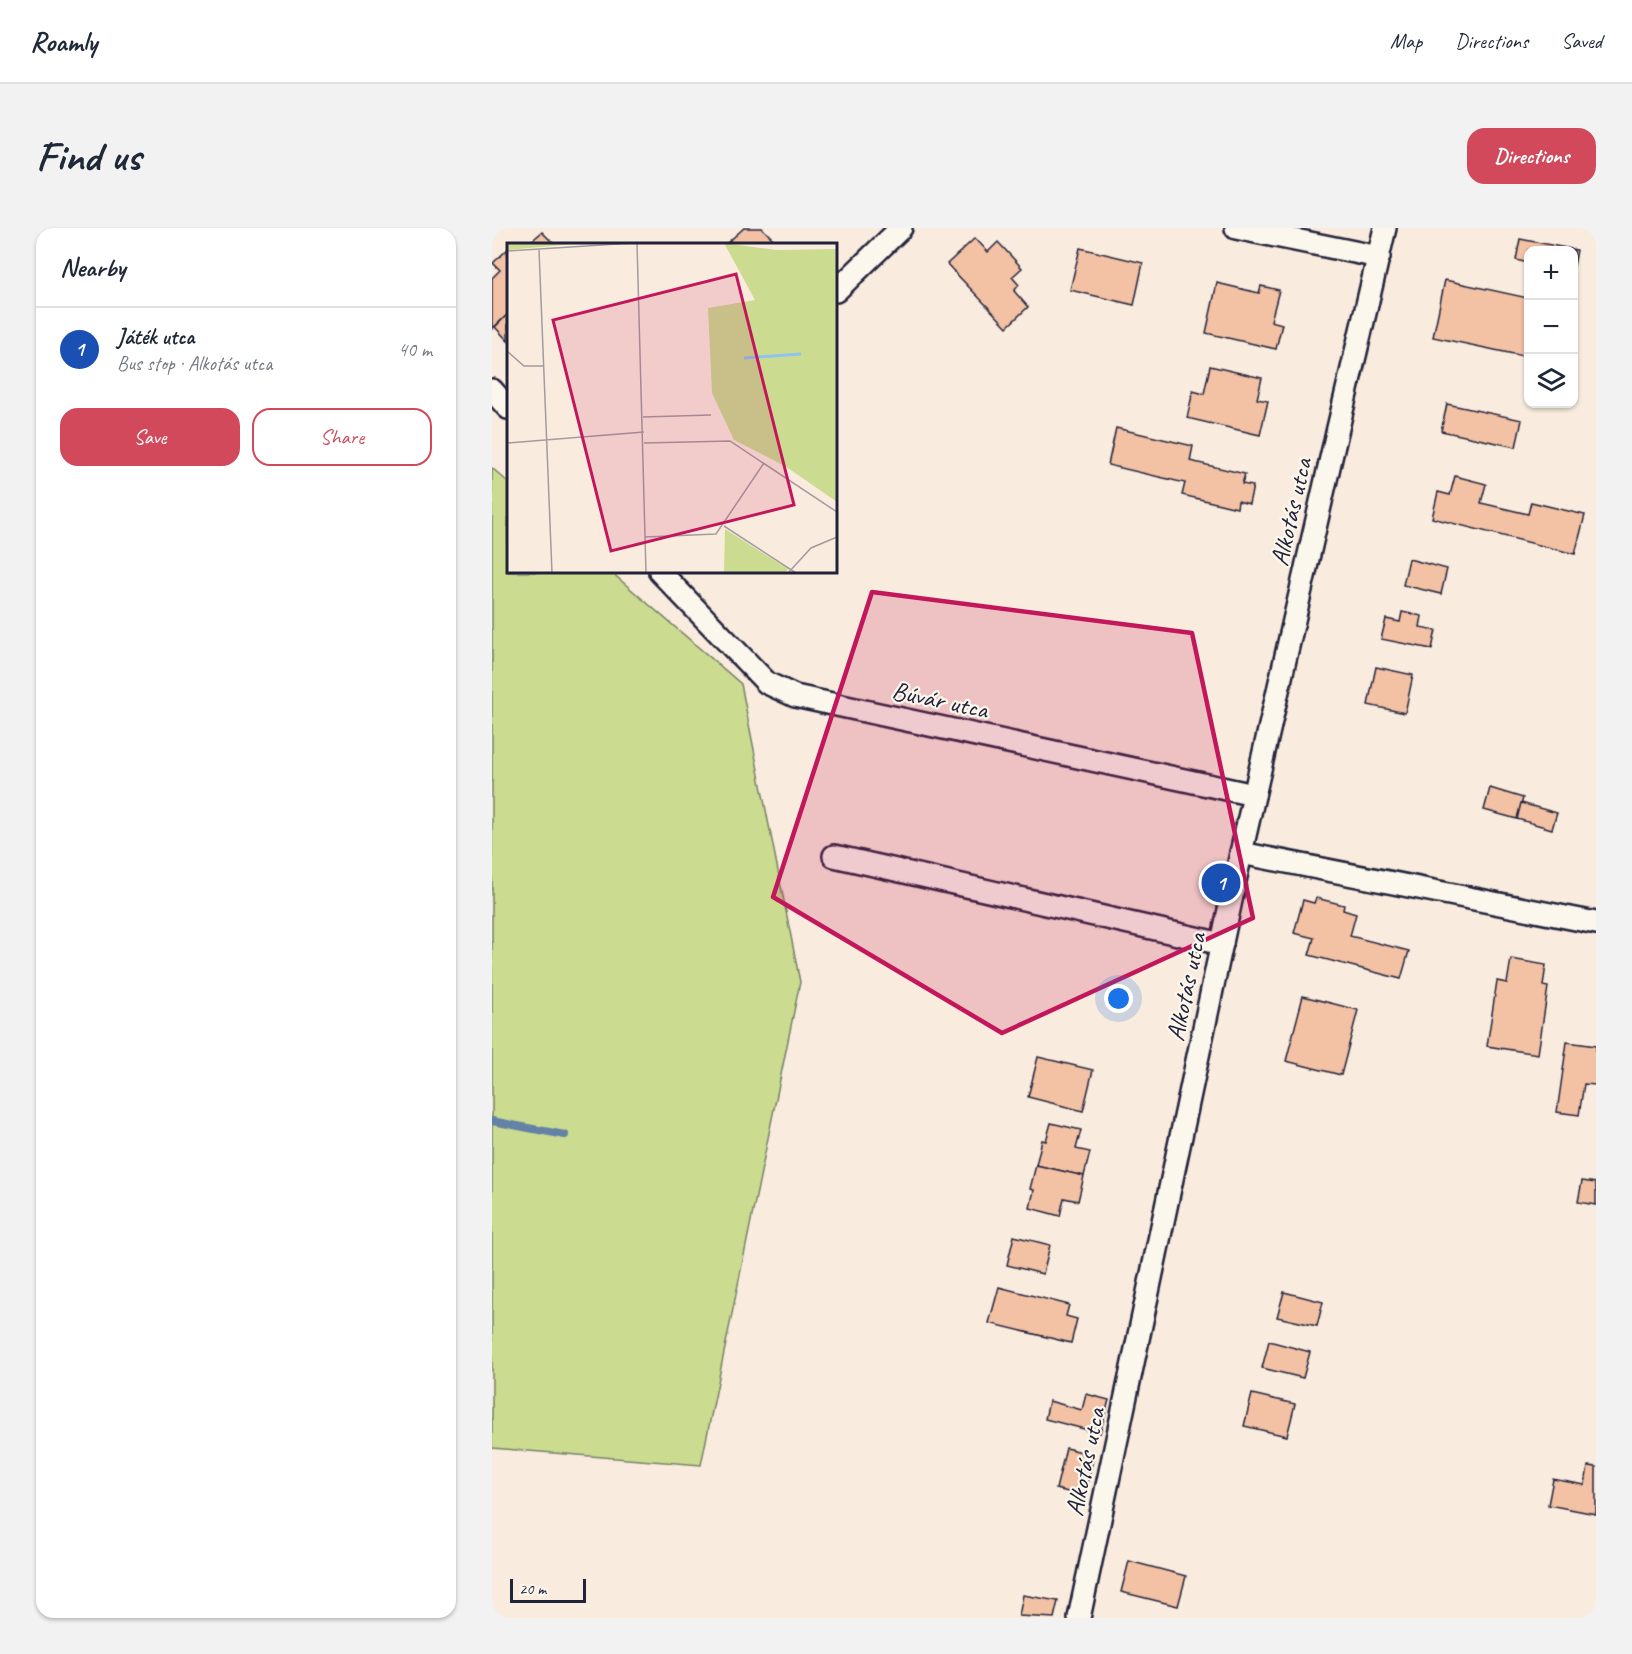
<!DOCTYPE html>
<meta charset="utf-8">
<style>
body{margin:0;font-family:Caveat,sans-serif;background:#f2f2f3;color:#1f2937}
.controls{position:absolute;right:18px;top:18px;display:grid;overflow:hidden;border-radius:12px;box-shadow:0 2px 4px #0004}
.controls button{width:54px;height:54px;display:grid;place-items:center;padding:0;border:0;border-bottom:2px solid #e0e1e3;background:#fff;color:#1f2937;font:30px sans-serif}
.scale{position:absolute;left:18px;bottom:15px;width:76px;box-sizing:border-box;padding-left:6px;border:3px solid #22223b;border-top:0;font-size:16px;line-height:21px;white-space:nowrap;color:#22223b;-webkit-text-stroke:4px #fbf7ec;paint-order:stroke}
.you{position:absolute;left:627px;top:771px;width:21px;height:21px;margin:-15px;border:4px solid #fff;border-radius:50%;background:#1a73e8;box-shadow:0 0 0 9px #1a73e833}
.badge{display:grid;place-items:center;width:39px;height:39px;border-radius:50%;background:#d1495b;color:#fff;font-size:20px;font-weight:700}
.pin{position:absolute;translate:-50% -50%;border:3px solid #fff;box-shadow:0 2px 6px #0006}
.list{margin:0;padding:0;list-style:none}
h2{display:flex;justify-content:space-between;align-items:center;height:78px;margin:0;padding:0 24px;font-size:26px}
h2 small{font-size:20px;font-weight:400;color:#747a83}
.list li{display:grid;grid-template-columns:39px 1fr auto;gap:18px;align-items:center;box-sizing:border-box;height:84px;padding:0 24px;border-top:2px solid #e0e1e3}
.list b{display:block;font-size:22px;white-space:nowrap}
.list p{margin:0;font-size:20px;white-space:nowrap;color:#747a83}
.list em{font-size:20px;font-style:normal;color:#747a83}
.actions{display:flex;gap:12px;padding:18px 24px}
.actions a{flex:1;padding:14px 0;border:2px solid #d1495b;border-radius:18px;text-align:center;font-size:21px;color:#d1495b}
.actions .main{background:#d1495b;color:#fff}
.icon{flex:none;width:33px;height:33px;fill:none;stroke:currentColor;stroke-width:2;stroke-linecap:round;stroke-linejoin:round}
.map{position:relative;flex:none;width:1104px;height:1390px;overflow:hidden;border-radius:18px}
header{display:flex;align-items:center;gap:36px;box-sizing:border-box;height:84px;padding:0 30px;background:#fff;border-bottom:2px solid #e0e1e3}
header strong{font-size:28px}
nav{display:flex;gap:33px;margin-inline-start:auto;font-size:21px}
.intro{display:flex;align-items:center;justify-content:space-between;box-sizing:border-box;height:144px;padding:0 36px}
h1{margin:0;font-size:42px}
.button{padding:15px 27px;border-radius:18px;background:#d1495b;color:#fff;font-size:21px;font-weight:700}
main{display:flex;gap:36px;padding:0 36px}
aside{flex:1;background:#fff;border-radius:18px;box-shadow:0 2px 4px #0004}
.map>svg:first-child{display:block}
.green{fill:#cbdc90;stroke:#767f66;stroke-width:1.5}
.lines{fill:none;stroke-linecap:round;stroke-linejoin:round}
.stream{stroke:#6382a5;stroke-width:8}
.building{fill:#f3c1a4;stroke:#22223b;stroke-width:1.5}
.minor-casing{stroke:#22223b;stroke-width:26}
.minor{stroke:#fbf7ec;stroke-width:21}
.marked{fill:#c2185b;fill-opacity:0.2;stroke:#c2185b;stroke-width:4.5;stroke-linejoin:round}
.labels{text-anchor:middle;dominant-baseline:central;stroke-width:4.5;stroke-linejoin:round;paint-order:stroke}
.street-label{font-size:26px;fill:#22223b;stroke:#fbf7ec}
.inset-river{fill:none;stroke:#8fc2ec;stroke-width:3}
.inset-road{fill:none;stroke:#a39b9d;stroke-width:1.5}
.view{fill:#c2185b;fill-opacity:0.15;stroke:#c2185b;stroke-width:3}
.inset-edge{fill:none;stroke:#22223b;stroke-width:3}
</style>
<header>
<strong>Roamly</strong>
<nav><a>Map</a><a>Directions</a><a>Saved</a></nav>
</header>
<div class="intro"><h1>Find us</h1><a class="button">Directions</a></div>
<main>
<aside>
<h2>Nearby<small></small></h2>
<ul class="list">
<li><span class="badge" style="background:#1a4fb4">1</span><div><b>Játék utca</b><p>Bus stop · Alkotás utca</p></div><em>40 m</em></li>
</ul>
<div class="actions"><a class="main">Save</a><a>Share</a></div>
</aside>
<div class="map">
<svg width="1104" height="1390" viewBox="0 0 1104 1390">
<rect width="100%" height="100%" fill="#f9ecde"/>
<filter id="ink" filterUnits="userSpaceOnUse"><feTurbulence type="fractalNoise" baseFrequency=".0167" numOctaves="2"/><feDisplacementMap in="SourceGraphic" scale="12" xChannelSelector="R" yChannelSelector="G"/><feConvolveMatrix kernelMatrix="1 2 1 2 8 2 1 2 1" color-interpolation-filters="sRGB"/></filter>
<g filter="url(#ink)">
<polygon class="green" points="0,240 16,254 16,344 119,344 249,456 308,754 209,1237 0,1220"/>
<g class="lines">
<polyline class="stream" points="0,893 73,907"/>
</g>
<g class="building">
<polygon points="252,0 270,0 286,16 234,16"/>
<polygon points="50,4 62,16 36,16"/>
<polygon points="483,10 496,24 506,14 530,40 520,49 527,57 522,63 536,79 515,99 455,36"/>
<polygon points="1028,11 1085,22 1082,38 1082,22 1036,22 1036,35 1024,32"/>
<polygon points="588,20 651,35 642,77 578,62"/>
<polygon points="16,21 16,86 0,101 0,50 8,42 1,35"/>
<polygon points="953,52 1036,70 1036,129 941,109"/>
<polygon points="725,55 767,65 769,58 787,62 779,93 790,96 784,121 714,105"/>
<polygon points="16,86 16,113 3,99"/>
<polygon points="718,138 770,150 765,171 776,173 768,207 695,190 701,163 712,166"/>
<polygon points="955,176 1030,192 1024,219 949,203"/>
<polygon points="624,200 701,218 698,233 753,246 750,256 761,258 757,276 746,273 745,280 690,267 693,255 616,237"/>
<polygon points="963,248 994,256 989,275 1036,286 1039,274 1093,287 1083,326 940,290 946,264 958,267"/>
<polygon points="917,331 955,341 949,366 911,357"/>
<polygon points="910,384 930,388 928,399 944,402 940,421 889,411 894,391 908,394"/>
<polygon points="884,439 921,447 913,485 876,477"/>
<polygon points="998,560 1031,570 1025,591 992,582"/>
<polygon points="1029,575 1065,585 1060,601 1025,591"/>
<polygon points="824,670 852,677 851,682 864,686 858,708 917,723 909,751 817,727 822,710 802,705 811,672 822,675"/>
<polygon points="1019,731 1054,737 1051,758 1056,759 1046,826 995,818 1005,753 1015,755"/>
<polygon points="811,768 866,782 849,847 794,833"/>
<polygon points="1075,814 1104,818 1104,857 1092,856 1087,887 1065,884"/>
<polygon points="546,829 601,842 591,883 536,869"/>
<polygon points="559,895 589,902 584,921 598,924 592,948 544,937 550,912 554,913"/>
<polygon points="544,937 592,948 586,973 572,970 568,988 538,980 542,962 538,961"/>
<polygon points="1090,953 1104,955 1104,977 1086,974"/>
<polygon points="522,1008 558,1017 551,1046 515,1037"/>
<polygon points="507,1059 577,1077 574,1088 585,1091 579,1115 497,1095"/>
<polygon points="792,1064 831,1074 825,1098 785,1089"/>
<polygon points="777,1113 818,1124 811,1150 770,1140"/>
<polygon points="594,1166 617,1172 608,1205 553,1191 557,1173 590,1182"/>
<polygon points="760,1166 803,1176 795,1208 752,1198"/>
<polygon points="574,1220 602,1227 592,1268 564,1261"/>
<polygon points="1096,1238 1104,1239 1104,1286 1056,1277 1061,1251 1093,1257"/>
<polygon points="637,1333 694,1348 686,1378 629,1364"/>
<polygon points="531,1367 566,1373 562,1390 527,1388"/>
</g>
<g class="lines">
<defs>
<g id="minor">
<polyline points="744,0 887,29"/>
<polyline points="344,63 409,0"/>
<polyline points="0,162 16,180"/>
<polyline points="168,344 275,455 303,468 762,567"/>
<polyline points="749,625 1104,695"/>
<polyline points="342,628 730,716"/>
<polyline points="587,1390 749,625 839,230 893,0"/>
</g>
</defs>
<use href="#minor" class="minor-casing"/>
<use href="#minor" class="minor"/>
</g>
</g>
<path class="marked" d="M 380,364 L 700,405 L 761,690 L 510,805 L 281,669 Z"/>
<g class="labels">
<g class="street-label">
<text transform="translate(799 284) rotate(-77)">Alkotás utca</text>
<text transform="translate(448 472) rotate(12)">Búvár utca</text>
<text transform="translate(694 759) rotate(-78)">Alkotás utca</text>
<text transform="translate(593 1234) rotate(-78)">Alkotás utca</text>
</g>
</g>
<g transform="translate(15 15)">
<rect width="330" height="330" fill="#f9ecde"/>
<path d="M 0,0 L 75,0 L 0,7 ZM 217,0 L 269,7 L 330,6 L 330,259 L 278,223 L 227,197 L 205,150 L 201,65 L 248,57 ZM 218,286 L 281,326 L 278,330 L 217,330 Z" fill="#cbdc90"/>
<path class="inset-river" d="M 237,115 L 294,111"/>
<path class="inset-road" d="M 130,0 L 139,330M 32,7 L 45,330M 0,8 L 126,0M 0,108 L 17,123 L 36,123M 136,174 L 204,172M 0,200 L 137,189M 137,200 L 223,198 L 330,269M 217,283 L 289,330M 138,294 L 209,291 L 257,220M 281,330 L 304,305 L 330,294"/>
<path class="view" d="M 229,31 L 287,262 L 104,308 L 46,77 Z"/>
<rect width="330" height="330" class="inset-edge"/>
</g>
</svg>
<div class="controls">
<button>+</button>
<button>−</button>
<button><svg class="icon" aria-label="layers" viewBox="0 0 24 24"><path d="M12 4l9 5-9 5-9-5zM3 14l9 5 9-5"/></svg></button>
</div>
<div class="scale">20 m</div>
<div class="you"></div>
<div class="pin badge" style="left:729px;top:655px;background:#1a4fb4">1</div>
</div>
</main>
